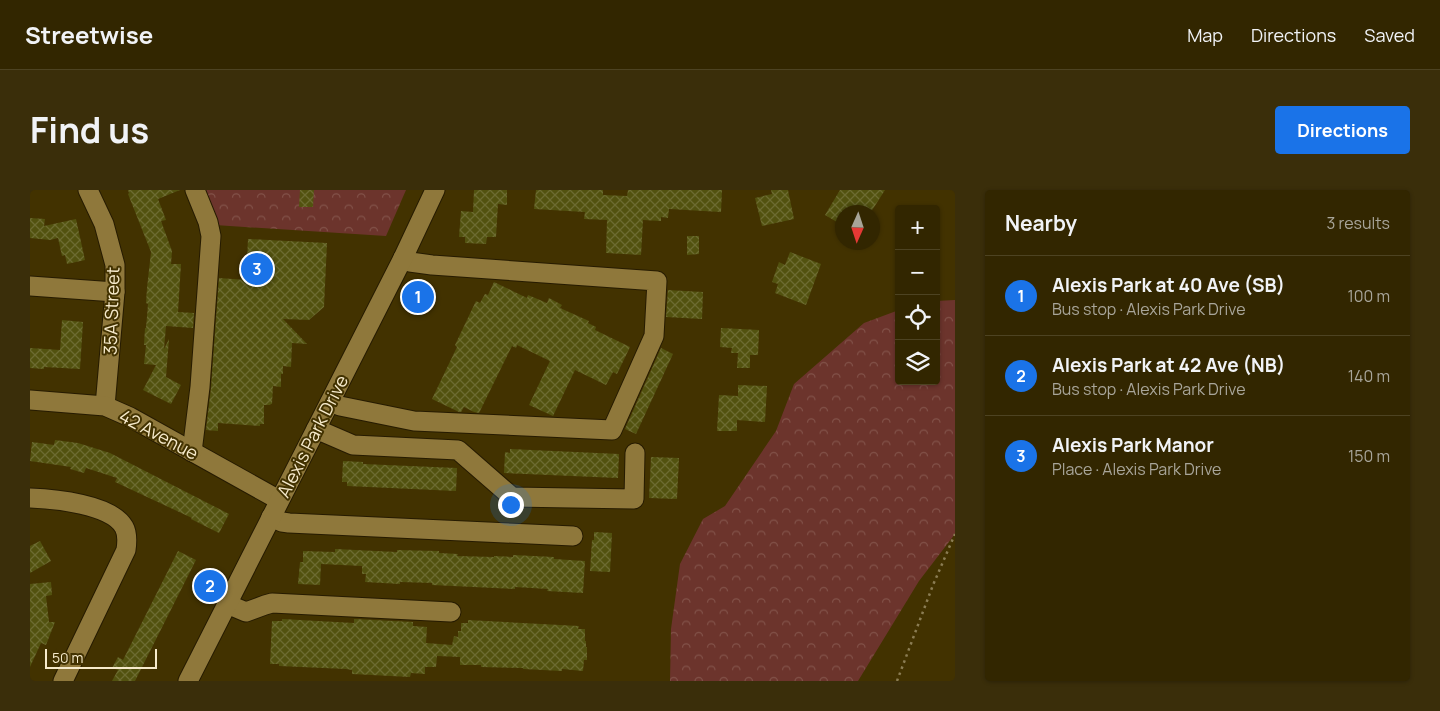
<!DOCTYPE html>
<meta charset="utf-8">
<style>
body{margin:0;font-family:Manrope,sans-serif;background:#3a2e0a;color:#f1f3f6}
.controls{position:absolute;right:15px;top:15px;display:grid;overflow:hidden;border-radius:5px;box-shadow:0 1px 4px #0004}
.controls button{width:45px;height:45px;display:grid;place-items:center;padding:0;border:0;border-bottom:1px solid #4d4322;background:#322600;color:#f1f3f6;font:25px sans-serif}
.compass{position:absolute;left:805px;top:15px;width:45px;height:45px;border-radius:50%;background:#322600;box-shadow:0 1px 4px #0004;rotate:183deg}
.scale{position:absolute;left:15px;bottom:12px;width:112px;box-sizing:border-box;padding-left:5px;border:2px solid #f6eacb;border-top:0;font-size:14px;line-height:18px;white-space:nowrap;color:#f6eacb;-webkit-text-stroke:4px #423200;paint-order:stroke}
.you{position:absolute;left:480px;top:314px;width:18px;height:18px;margin:-12px;border:4px solid #fff;border-radius:50%;background:#1a73e8;box-shadow:0 0 0 8px #1a73e833}
.badge{display:grid;place-items:center;width:32px;height:32px;border-radius:50%;background:#1a73e8;color:#fff;font-size:16px;font-weight:700}
.pin{position:absolute;translate:-50% -50%;border:2px solid #fff;box-shadow:0 1px 5px #0006}
.list{margin:0;padding:0;list-style:none}
h2{display:flex;justify-content:space-between;align-items:center;height:65px;margin:0;padding:0 20px;font-size:21px}
h2 small{font-size:16px;font-weight:400;color:#a8a599}
.list li{display:grid;grid-template-columns:32px 1fr auto;gap:15px;align-items:center;box-sizing:border-box;height:80px;padding:0 20px;border-top:1px solid #4d4322}
.list b{display:block;font-size:19px;white-space:nowrap}
.list p{margin:0;font-size:16px;white-space:nowrap;color:#a8a599}
.list em{font-size:16px;font-style:normal;color:#a8a599}
.icon{flex:none;width:28px;height:28px;fill:none;stroke:currentColor;stroke-width:2;stroke-linecap:round;stroke-linejoin:round}
.map{position:relative;flex:none;width:925px;height:491px;overflow:hidden;border-radius:5px}
header{display:flex;align-items:center;gap:30px;box-sizing:border-box;height:70px;padding:0 25px;background:#322600;border-bottom:1px solid #4d4322}
header strong{font-size:24px}
nav{display:flex;gap:28px;margin-inline-start:auto;font-size:18px}
.intro{display:flex;align-items:center;justify-content:space-between;box-sizing:border-box;height:120px;padding:0 30px}
h1{margin:0;font-size:35px}
.button{padding:12px 22px;border-radius:5px;background:#1a73e8;color:#fff;font-size:18px;font-weight:700}
main{display:flex;gap:30px;padding:0 30px}
aside{flex:1;background:#322600;border-radius:5px;box-shadow:0 1px 4px #0004}
.map>svg:first-child{display:block}
.forest{fill:url(#forest-crowns)}
.building{fill:url(#building-cross-hatch)}
.lines{fill:none;stroke-linecap:round;stroke-linejoin:round}
.minor-casing{stroke:#261b00;stroke-width:21}
.path{stroke:#8b7d53;stroke-width:2.5;stroke-dasharray:2.5 4;stroke-linecap:butt}
.minor{stroke:#8f783b;stroke-width:19}
.labels{text-anchor:middle;dominant-baseline:central;stroke-width:4;stroke-linejoin:round;paint-order:stroke}
.street-label{font-size:18px;fill:#f6eacb;stroke:#423200}
</style>
<header>
<strong>Streetwise</strong>
<nav><a>Map</a><a>Directions</a><a>Saved</a></nav>
</header>
<div class="intro"><h1>Find us</h1><a class="button">Directions</a></div>
<main>
<div class="map">
<svg width="925" height="491" viewBox="0 0 925 491">
<defs>
<pattern id="forest-crowns" width="20" height="18" patternUnits="userSpaceOnUse" patternTransform="scale(1.25)"><rect width="20" height="18" fill="#6c342c"/><path d="M2 6a3 3 0 1 1 6 0M12 15a3 3 0 1 1 6 0" fill="none" stroke="#825249"/></pattern>
<pattern id="building-cross-hatch" width="8" height="8" patternUnits="userSpaceOnUse" patternTransform="scale(1.25)"><rect width="8" height="8" fill="#52520f"/><path d="M0 0l8 8M0 8l8-8" fill="none" stroke="#6c6b31"/></pattern>
</defs>
<rect width="100%" height="100%" fill="#423200"/>
<g class="forest">
<polygon points="172,0 376,0 356,46 185,35"/>
<polygon points="925,110 925,344 889,391 828,491 640,491 641,439 650,374 673,329 695,316 746,241 764,194 834,133 869,120 869,191 906,191 906,111"/>
</g>
<g class="building">
<polygon points="98,0 150,0 128,9 136,30 131,31 142,61 141,74 151,74 148,122 164,123 163,138 136,136 134,159 139,149 136,187 151,195 141,214 113,200 126,175 114,174 116,155 114,155 115,138 116,138 118,114 116,113 117,98 121,62 98,4 99,3"/>
<polygon points="270,0 284,0 283,17 269,17"/>
<polygon points="444,0 477,0 477,15 468,14 466,47 457,47 456,54 435,53 435,47 429,47 431,21 443,22"/>
<polygon points="506,0 573,0 573,5 597,6 598,0 692,0 691,22 639,19 638,28 631,27 631,31 613,30 611,65 576,63 577,30 554,29 555,22 504,19"/>
<polygon points="741,0 758,0 764,29 732,36 725,8 742,4"/>
<polygon points="810,0 855,0 841,22 812,22 812,35 795,25"/>
<polygon points="0,28 15,29 14,36 46,29 55,70 37,74 35,65 32,66 28,48 20,50 0,48"/>
<polygon points="657,46 669,46 669,64 657,65"/>
<polygon points="218,49 297,53 294,117 279,130 253,129 277,154 262,153 261,177 253,176 253,184 251,184 251,197 243,196 242,214 241,214 240,215 234,215 234,234 230,234 230,236 188,233 188,241 176,240 181,198 189,88 216,90"/>
<polygon points="760,62 791,74 776,115 745,103 748,94 742,92 749,72 755,75"/>
<polygon points="464,92 497,108 498,105 517,113 519,108 532,115 530,118 559,131 558,133 566,137 565,140 600,157 587,184 583,182 576,195 545,180 523,226 499,215 520,171 487,155 486,158 482,156 449,223 444,222 434,217 431,222 429,222 402,209 427,157 425,155 446,111 450,113 455,104 458,105"/>
<polygon points="638,100 673,102 672,129 636,127"/>
<polygon points="32,130 53,132 50,179 14,177 14,179 0,178 0,158 30,160"/>
<polygon points="691,138 729,140 728,165 720,165 720,178 707,178 708,163 701,163 702,158 690,157"/>
<polygon points="631,158 643,164 606,244 595,239"/>
<polygon points="708,195 737,196 735,232 707,230 707,241 687,241 689,205 708,206"/>
<polygon points="25,250 48,253 80,263 199,324 189,343 161,329 162,328 85,292 87,288 56,278 54,283 40,279 41,277 0,271 2,252 24,255"/>
<polygon points="480,259 589,264 588,288 474,283 475,262 480,263"/>
<polygon points="621,267 649,268 647,309 619,308"/>
<polygon points="313,271 333,272 333,274 427,278 426,301 317,296 317,292 312,292"/>
<polygon points="564,342 582,343 580,382 560,381 562,350 564,350"/>
<polygon points="10,351 21,371 0,383 0,356"/>
<polygon points="305,359 367,362 367,360 409,361 409,363 428,364 427,366 464,367 464,366 483,367 483,365 524,367 524,369 555,371 553,403 517,401 518,399 485,397 485,399 402,395 402,393 370,392 370,394 335,392 336,384 332,384 332,376 291,374 290,395 268,394 270,372 273,372 273,361 305,362"/>
<polygon points="148,361 166,370 111,479 105,491 82,491 88,480 82,478 88,467 93,470"/>
<polygon points="21,392 22,405 16,406 19,432 25,432 16,455 11,453 0,477 0,394"/>
<polygon points="252,429 324,433 324,429 383,432 383,436 397,437 396,453 422,455 424,446 428,447 428,441 431,441 431,433 438,433 438,430 549,436 548,439 555,439 555,451 556,451 556,457 557,457 557,470 554,470 553,481 532,479 532,481 493,479 493,478 451,477 451,475 430,475 430,467 407,466 406,477 395,477 395,484 381,483 380,487 322,484 322,480 316,479 249,476 249,474 240,474 242,431 252,431"/>
</g>
<g class="lines">
<defs>
<g id="minor">
<polyline points="58,0 74,34 85,75 85,102 75,216"/>
<polyline points="0,96 85,102"/>
<polyline points="0,210 75,216 100,227 249,310"/>
<polyline points="300,212 310,216 384,231 582,240 624,146 627,91 402,75 380,72 373,68"/>
<polyline points="286,239 323,255 428,260 482,307 604,309 605,263"/>
<polyline points="162,262 170,197 181,46 178,32 165,0"/>
<path d="M 0,308 C 24,309 81,314 94,337 C 98,344 97,353 96,360 L 33,491"/>
<polyline points="241,327 252,332 259,333 543,346"/>
<polyline points="197,414 216,422 235,415 242,413 421,422"/>
<polyline points="158,491 373,68 405,0"/>
</g>
</defs>
<use href="#minor" class="minor-casing"/>
<polyline class="path" points="867,491 903,395 925,344"/>
<use href="#minor" class="minor"/>
</g>
<g class="labels">
<g class="street-label">
<text transform="translate(81 121) rotate(-88)">35A Street</text>
<text transform="translate(129 244) rotate(28)">42 Avenue</text>
<text transform="translate(282 246) rotate(-63)">Alexis Park Drive</text>
</g>
</g>
</svg>
<div class="controls">
<button>+</button>
<button>−</button>
<button><svg class="icon" aria-label="locate" viewBox="0 0 24 24"><circle cx="12" cy="12" r="6"/><path d="M12 2v4M12 18v4M2 12h4M18 12h4"/></svg></button>
<button><svg class="icon" aria-label="layers" viewBox="0 0 24 24"><path d="M12 4l9 5-9 5-9-5zM3 14l9 5 9-5"/></svg></button>
</div>
<svg class="compass" viewBox="-18 -18 36 36"><path d="M0-13l5 13h-10z" fill="#e53935"/><path d="M0 13l5-13h-10z" fill="#a8a599"/></svg>
<div class="scale">50 m</div>
<div class="you"></div>
<div class="pin badge" style="left:388px;top:107px">1</div>
<div class="pin badge" style="left:180px;top:396px">2</div>
<div class="pin badge" style="left:227px;top:79px">3</div>
</div>
<aside>
<h2>Nearby<small>3 results</small></h2>
<ul class="list">
<li><span class="badge">1</span><div><b>Alexis Park at 40 Ave (SB)</b><p>Bus stop · Alexis Park Drive</p></div><em>100 m</em></li>
<li><span class="badge">2</span><div><b>Alexis Park at 42 Ave (NB)</b><p>Bus stop · Alexis Park Drive</p></div><em>140 m</em></li>
<li><span class="badge">3</span><div><b>Alexis Park Manor</b><p>Place · Alexis Park Drive</p></div><em>150 m</em></li>
</ul>
</aside>
</main>
